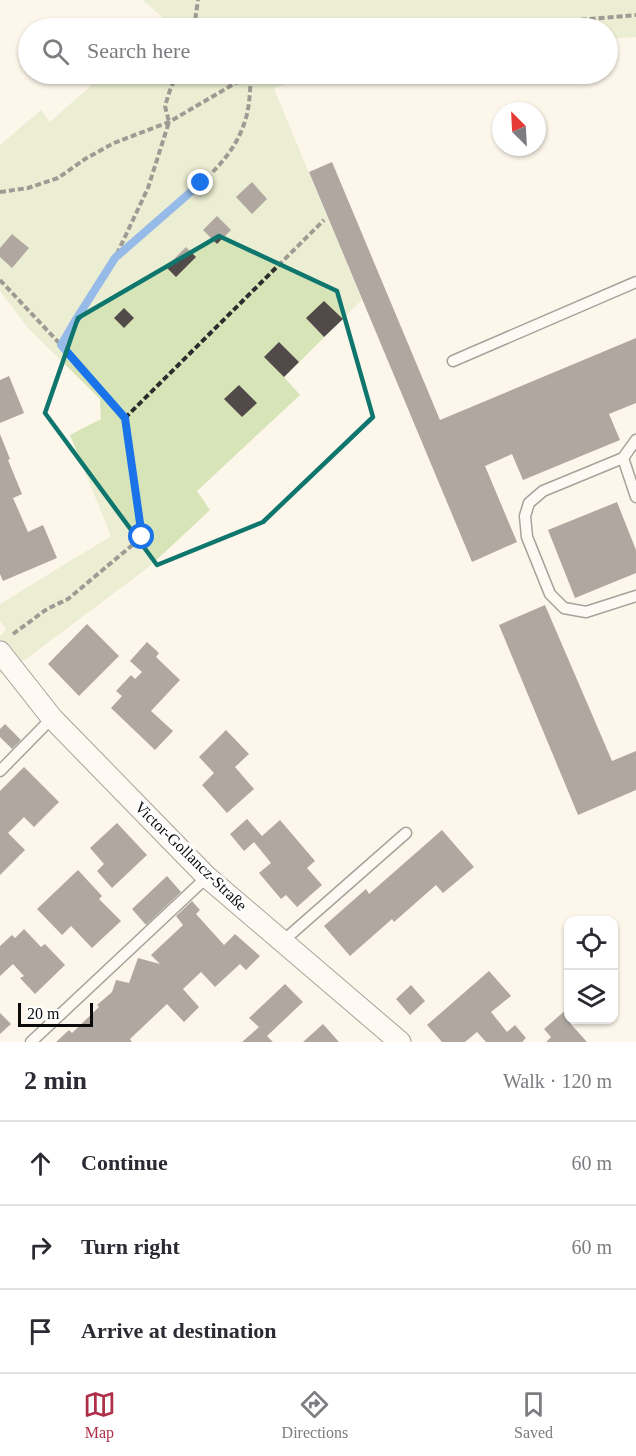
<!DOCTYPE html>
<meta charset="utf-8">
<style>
body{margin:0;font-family:Georgia,serif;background:#f2f2f3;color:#2b2b33}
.controls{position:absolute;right:18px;bottom:18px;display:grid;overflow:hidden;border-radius:12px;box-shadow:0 2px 4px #0004}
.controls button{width:54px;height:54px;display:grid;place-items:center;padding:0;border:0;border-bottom:2px solid #e1e1e2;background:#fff;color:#2b2b33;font:30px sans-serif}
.compass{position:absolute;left:492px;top:102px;width:54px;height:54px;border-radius:50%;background:#fff;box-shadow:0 2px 4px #0004;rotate:336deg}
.scale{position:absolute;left:18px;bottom:15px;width:75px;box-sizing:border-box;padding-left:6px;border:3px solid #0b0b0b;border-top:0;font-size:16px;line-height:21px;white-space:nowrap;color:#0b0b0b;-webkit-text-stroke:4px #fff;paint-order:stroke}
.stop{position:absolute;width:18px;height:18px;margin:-14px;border:4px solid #1a73e8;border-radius:50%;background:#fff}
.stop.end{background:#1a73e8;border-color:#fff;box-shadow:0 2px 6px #0008}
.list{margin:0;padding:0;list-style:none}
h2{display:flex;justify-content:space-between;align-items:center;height:78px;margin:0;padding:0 24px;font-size:26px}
h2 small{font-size:20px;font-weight:400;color:#7c7c81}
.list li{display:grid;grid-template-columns:39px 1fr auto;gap:18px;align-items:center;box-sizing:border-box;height:84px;padding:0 24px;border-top:2px solid #e1e1e2}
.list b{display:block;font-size:22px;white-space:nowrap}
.list em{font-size:20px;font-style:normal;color:#7c7c81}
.icon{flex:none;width:33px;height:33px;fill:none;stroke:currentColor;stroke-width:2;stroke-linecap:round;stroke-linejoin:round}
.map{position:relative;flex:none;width:636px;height:1042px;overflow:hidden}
.search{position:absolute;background:#fff;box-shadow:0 2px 4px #0004;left:18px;right:18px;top:18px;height:66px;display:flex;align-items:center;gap:15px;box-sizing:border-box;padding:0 21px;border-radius:33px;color:#7c7c81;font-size:22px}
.sheet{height:330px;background:#fff}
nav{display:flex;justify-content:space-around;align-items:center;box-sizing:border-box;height:84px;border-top:2px solid #e1e1e2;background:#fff;font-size:16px;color:#7c7c81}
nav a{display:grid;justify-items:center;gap:3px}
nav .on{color:#ae2f49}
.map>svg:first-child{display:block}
.green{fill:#d6e4b7}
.building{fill:#524a48}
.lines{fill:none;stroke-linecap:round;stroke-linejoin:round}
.lane-casing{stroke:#3e3e3e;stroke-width:13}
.street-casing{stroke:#3e3e3e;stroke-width:23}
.path{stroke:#2d2d2d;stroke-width:4;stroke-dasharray:6 3;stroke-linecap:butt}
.lane{stroke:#fff;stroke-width:10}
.street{stroke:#fff;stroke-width:21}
.route{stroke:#1a73e8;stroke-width:8}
.marked{fill:none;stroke:#0f766e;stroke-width:4.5;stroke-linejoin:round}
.labels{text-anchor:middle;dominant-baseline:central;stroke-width:6;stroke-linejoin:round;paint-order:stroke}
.street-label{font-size:16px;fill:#0b0b0b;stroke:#fff}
</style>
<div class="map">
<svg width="636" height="1042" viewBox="0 0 636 1042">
<rect width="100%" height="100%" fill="#fdf6ea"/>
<g class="green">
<polygon points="143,0 636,0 636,37 608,39 608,28 168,28 171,25"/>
<polygon points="90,74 307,74 274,89 362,300 284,377 300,395 197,491 210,510 150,566 26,659 0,674 0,636 6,630 0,620 0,604 111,536 70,435 101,419 100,399 28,328 0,291 0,145 41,110 50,122 96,81"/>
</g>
<g class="building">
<polygon points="332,162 440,420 636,338 636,403 609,414 620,440 523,480 512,454 485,466 517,542 472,562 309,172"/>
<polygon points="252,182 267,199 252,214 236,197"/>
<polygon points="217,216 231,230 217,244 203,230"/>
<polygon points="12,234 29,248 12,268 0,257 0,248"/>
<polygon points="186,247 196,257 176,277 166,267"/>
<polygon points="324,301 343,319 324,337 306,318"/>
<polygon points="124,308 134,318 124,328 114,318"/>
<polygon points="279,342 299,362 284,377 264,357"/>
<polygon points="9,376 24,413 0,423 0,380"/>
<polygon points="239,385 257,403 242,417 224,399"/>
<polygon points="0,434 10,459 8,460 22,494 13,498 28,532 43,525 57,558 3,581 0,574"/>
<polygon points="617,502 636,550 636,573 575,598 548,530"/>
<polygon points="545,605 612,761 636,751 636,790 578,815 499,625"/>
<polygon points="87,624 119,656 79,696 48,664"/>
<polygon points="147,642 159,653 156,657 180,680 151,711 173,731 155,750 111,708 122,696 116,691 131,675 135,679 142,672 130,661"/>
<polygon points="5,724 21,740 12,749 0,737 0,729"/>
<polygon points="226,730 249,754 235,767 254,789 227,813 202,785 214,773 199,757"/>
<polygon points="24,767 59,802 34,827 24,817 8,833 25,850 0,875 0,791"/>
<polygon points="247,819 262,836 280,820 315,861 307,868 322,885 297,907 286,895 281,899 259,873 271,863 254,842 244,851 230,834"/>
<polygon points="117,823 147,855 112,888 97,871 104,864 90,848"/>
<polygon points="442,830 474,867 443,893 436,885 394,922 392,919 350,956 324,926 366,889 369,894"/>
<polygon points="78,870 102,896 99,899 121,921 92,948 71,926 62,935 37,909"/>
<polygon points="167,876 181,892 146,925 132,909"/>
<polygon points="192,901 200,910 196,914 224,945 235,934 260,956 246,970 240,964 215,987 201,972 183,989 199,1007 184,1022 167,1004 130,1039 132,1042 56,1042 69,1030 72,1033 99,1007 97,1005 112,992 116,980 129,983 138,958 160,964 151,955 183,925 176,916"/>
<polygon points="24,929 41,947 45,944 65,965 35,994 20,978 24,976 13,964 0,976 0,946 12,935 15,938"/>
<polygon points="489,971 511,996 491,1012 507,1032 515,1025 526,1038 522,1042 486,1042 477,1032 465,1042 442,1042 427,1025"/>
<polygon points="285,984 303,1002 267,1036 273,1042 242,1042 259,1027 249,1018"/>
<polygon points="411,985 425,1001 410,1015 396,999"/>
<polygon points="568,1008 568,1020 574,1020 570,1023 587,1042 546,1042 551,1037 544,1029"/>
<polygon points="0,1013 11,1024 0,1034"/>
<polygon points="323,1024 339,1042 303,1042"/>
</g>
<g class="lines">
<defs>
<g id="lane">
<polyline points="453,361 636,282"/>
<polyline points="636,440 623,458 543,491 529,503 525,516 527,537 550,594 564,608 586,612 636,596"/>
<polyline points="623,458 636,497"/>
<polyline points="0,771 52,718"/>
<polyline points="283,941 406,833"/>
<polyline points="31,1042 207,877"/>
</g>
<polyline id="street" points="0,652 52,718 207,877 400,1042"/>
</defs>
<use href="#lane" class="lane-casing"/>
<use href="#street" class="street-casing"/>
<g class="path">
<polyline points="194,28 198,0"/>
<polyline points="482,28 636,15"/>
<polyline points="0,192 28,188 58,178 85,159 114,143 169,122 251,74"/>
<path d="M 118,255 C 136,239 155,223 173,207 C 201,183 232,160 244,124 C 250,108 250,90 251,74"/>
<polyline points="0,280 61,345"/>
<polyline points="125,418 324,220"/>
<polyline points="13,634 47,609 68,599 142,537 125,418 61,345 75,321 115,258 148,188 169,122 165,106 171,87 178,74"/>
</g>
<use href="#lane" class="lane"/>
<use href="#street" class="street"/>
</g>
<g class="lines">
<polyline class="route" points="142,537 125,418 61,345 75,321 115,258 201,183"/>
</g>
<path d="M0 0H636V1042H0ZM 219,236 L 337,291 L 373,417 L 263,522 L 157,565 L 45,413 L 78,318 Z" fill="#fdf6ea" fill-opacity=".55" fill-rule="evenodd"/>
<path class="marked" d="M 219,236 L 337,291 L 373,417 L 263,522 L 157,565 L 45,413 L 78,318 Z"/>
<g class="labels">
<g class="street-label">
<text transform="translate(191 856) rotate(44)">Victor-Gollancz-Straße</text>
</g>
</g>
</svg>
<div class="controls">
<button><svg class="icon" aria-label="locate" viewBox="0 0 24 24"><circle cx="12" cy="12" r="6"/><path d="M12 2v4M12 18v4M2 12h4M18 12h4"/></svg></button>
<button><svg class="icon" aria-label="layers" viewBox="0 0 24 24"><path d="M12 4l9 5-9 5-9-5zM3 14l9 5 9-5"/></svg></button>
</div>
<svg class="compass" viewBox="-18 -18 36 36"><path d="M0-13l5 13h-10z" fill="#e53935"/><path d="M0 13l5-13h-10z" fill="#7c7c81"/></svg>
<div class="scale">20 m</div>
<div class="stop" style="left:142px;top:537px"></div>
<div class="stop end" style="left:201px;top:183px"></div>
<div class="search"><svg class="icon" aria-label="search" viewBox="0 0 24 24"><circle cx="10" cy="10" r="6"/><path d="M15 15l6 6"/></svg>Search here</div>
</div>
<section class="sheet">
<h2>2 min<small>Walk · 120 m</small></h2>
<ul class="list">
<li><svg class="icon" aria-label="ahead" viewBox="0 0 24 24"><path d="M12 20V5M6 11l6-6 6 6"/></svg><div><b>Continue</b></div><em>60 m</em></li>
<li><svg class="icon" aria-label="right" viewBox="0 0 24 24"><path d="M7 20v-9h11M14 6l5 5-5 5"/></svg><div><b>Turn right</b></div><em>60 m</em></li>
<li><svg class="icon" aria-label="arrive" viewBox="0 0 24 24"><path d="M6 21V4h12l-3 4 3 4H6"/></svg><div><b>Arrive at destination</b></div></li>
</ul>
</section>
<nav>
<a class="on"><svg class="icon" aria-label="map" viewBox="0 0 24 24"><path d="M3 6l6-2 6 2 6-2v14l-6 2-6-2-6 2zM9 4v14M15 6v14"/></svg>Map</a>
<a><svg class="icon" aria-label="directions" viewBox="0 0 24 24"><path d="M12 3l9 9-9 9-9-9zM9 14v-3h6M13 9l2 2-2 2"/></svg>Directions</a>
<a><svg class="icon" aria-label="saved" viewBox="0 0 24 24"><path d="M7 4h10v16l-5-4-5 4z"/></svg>Saved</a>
</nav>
